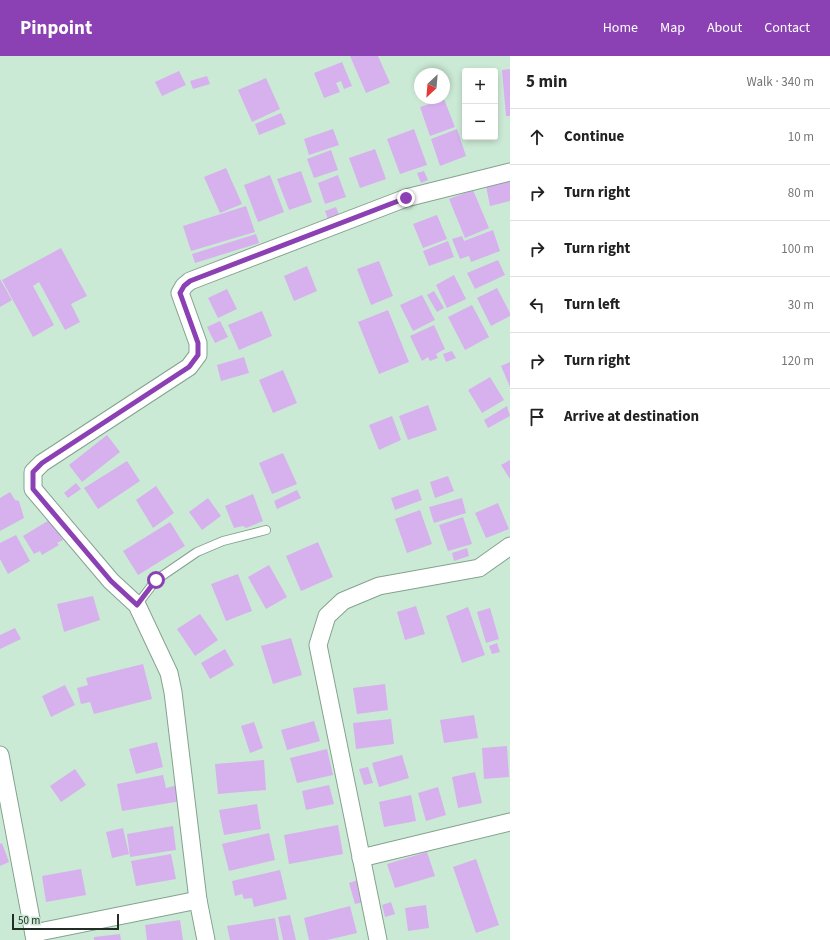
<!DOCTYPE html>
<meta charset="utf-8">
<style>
body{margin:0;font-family:"Source Sans 3",sans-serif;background:#f2f2f2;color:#222}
.controls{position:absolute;right:12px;top:12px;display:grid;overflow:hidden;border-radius:4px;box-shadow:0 2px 6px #0003}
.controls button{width:36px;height:36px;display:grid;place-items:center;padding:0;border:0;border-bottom:1px solid #e0e0e0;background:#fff;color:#222;font:20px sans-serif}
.compass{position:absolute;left:414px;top:12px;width:36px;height:36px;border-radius:50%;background:#fff;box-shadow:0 2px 6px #0003;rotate:206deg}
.scale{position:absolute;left:12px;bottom:10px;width:107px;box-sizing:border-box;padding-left:4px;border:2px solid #212d25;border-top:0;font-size:11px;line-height:14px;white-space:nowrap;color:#212d25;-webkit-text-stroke:3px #cbead5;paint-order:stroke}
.stop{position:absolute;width:12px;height:12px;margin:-9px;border:3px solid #8b41b3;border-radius:50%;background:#fff}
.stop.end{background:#8b41b3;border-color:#fff;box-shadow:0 1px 4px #0008}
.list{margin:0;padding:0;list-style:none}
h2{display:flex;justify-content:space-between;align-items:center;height:52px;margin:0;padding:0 16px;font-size:17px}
h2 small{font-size:13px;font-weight:400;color:#767676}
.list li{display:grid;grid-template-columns:26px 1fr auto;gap:12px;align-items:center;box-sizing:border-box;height:56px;padding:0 16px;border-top:1px solid #e0e0e0}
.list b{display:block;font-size:15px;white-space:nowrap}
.list em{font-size:13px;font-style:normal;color:#767676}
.icon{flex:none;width:22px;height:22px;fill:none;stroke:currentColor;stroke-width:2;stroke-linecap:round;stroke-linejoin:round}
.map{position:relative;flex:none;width:510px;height:884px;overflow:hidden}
header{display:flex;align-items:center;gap:24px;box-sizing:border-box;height:56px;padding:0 20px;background:#8b41b3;color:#fff}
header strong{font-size:19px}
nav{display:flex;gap:22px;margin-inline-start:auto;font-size:14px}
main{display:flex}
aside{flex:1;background:#fff}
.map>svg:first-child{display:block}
.building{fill:#d6b1ed}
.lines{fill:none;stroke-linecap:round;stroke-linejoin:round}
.lane-casing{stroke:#85a28f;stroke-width:10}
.street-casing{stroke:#85a28f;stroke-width:19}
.lane{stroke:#fff;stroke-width:8}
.street{stroke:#fff;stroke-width:17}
.route{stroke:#8b41b3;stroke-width:5}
</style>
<header>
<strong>Pinpoint</strong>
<nav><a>Home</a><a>Map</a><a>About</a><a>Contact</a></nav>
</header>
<main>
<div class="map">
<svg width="510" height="884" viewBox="0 0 510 884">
<rect width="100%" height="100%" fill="#cbead5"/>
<g class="building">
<polygon points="350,0 378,0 390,27 366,37"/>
<polygon points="342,6 352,30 344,33 341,25 336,27 340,36 324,42 314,17"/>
<polygon points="510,13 510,60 506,60 502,14"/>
<polygon points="179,15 186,29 162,40 155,26"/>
<polygon points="207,20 210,28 193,33 190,25"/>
<polygon points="266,22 280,53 252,66 238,34"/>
<polygon points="444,43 455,71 430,80 420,51"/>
<polygon points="281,57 286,68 259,79 255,68"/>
<polygon points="333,73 339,89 309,99 304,83"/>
<polygon points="414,73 427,109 400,118 387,83"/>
<polygon points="457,73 466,100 440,110 431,83"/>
<polygon points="375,93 386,123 360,132 349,102"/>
<polygon points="331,94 338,114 314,122 307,103"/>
<polygon points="226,112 242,148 220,157 204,121"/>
<polygon points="301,115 312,146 289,154 277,123"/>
<polygon points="424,115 428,124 421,127 417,117"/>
<polygon points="270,119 284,156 258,166 244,129"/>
<polygon points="338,119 346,141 325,148 318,127"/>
<polygon points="510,119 510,145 490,150 485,125"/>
<polygon points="473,134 489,172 465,182 449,143"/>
<polygon points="246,150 255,176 191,195 183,170"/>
<polygon points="336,151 339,159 328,163 325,155"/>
<polygon points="437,159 447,183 423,192 413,168"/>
<polygon points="493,174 500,195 471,206 469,200 460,203 452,183 462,180 464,185"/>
<polygon points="256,178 259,187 195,207 192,198"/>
<polygon points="448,185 454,201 429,210 423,195"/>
<polygon points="61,192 87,240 71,248 80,266 65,274 39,226 33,230 54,269 33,281 2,224"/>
<polygon points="498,204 505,219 475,233 467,217"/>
<polygon points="379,205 393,240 371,249 357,213"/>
<polygon points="307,210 317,235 294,245 284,220"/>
<polygon points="454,219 466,243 447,252 436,229"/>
<polygon points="0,223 12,244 0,251"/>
<polygon points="497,232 510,257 510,260 491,270 477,242"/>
<polygon points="227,233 237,253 218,262 208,242"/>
<polygon points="434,235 444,252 437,256 427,239"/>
<polygon points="422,239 435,264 413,275 400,249"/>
<polygon points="472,249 489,281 465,294 448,261"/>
<polygon points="388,254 409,306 379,318 358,266"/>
<polygon points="262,255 272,280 239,294 228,269"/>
<polygon points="220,265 228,281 215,287 207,271"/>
<polygon points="434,269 445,293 436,298 438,302 430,305 428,301 422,305 410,280"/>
<polygon points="452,295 456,302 446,306 443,298"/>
<polygon points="244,301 249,317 221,325 217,309"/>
<polygon points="510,306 510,331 501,310"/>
<polygon points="283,314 297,347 273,357 259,324"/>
<polygon points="490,321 504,344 482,357 468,334"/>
<polygon points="428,349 437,374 408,384 399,360"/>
<polygon points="507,350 510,360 488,372 484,364"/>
<polygon points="392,360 401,384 379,394 369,369"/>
<polygon points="107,379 120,396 82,426 69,409"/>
<polygon points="283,397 297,428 272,438 259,407"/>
<polygon points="510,404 510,423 501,409"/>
<polygon points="127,405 140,425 98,453 84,432"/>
<polygon points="448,420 454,435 435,442 430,426"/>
<polygon points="76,427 81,433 68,442 64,437"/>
<polygon points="156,430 174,457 153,472 136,444"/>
<polygon points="418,433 422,444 395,454 391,442"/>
<polygon points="297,434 301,442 277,453 274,445"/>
<polygon points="10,436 15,444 19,445 24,462 0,475 0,442"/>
<polygon points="253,438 263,465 246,472 243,470 234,472 225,450"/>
<polygon points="208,442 221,460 202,474 189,456"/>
<polygon points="462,442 466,457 434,467 429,451"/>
<polygon points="498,447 509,473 486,482 475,457"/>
<polygon points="420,454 432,488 407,497 395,463"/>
<polygon points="463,461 472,488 448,495 439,469"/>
<polygon points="51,463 63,484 57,487 59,489 42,499 40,495 34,498 23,480"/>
<polygon points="170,466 185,490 138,519 123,495"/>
<polygon points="16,479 30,505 8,518 0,503 0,487"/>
<polygon points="318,486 333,521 301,535 286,500"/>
<polygon points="467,492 469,500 454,505 452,497"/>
<polygon points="269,509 287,541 266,553 248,521"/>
<polygon points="238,518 252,555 226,565 211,528"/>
<polygon points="93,540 100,564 64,576 57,548"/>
<polygon points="416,550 425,578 405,584 397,556"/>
<polygon points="468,551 485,599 462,607 446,560"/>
<polygon points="490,552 499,583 486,587 477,556"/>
<polygon points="200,558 218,584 195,600 177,573"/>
<polygon points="15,572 21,583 0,593 0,579"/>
<polygon points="291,582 302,619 273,628 261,590"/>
<polygon points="497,587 500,596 492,598 489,590"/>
<polygon points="225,593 234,609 210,623 201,607"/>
<polygon points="143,608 152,643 94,658 90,646 81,648 77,632 88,629 86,622"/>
<polygon points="385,628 388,654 357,658 353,632"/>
<polygon points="65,629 75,649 51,661 42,640"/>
<polygon points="474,659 478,682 444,687 440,664"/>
<polygon points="391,663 394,688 356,693 353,667"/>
<polygon points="314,665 320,685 287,694 281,674"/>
<polygon points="254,666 263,692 250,697 241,670"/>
<polygon points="157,686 163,711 136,718 129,693"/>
<polygon points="507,690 509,721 484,723 482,692"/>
<polygon points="327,693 333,719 297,727 290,702"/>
<polygon points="402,699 409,722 379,731 372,707"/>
<polygon points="264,704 266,734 218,738 215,708"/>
<polygon points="368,711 373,727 364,729 359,713"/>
<polygon points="75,713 86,729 61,746 50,730"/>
<polygon points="475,716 482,747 458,752 452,721"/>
<polygon points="163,719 166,732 178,729 181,745 122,755 117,728"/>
<polygon points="329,729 334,748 306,754 302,735"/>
<polygon points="438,731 446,759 426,765 418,737"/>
<polygon points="411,739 416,765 384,771 379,746"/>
<polygon points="257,748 261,773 224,779 219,754"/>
<polygon points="338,769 343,798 289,808 284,779"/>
<polygon points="173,770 176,794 130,801 127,778"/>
<polygon points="123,772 129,798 112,802 106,776"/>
<polygon points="269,777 275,804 229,815 222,788"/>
<polygon points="2,787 9,806 0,810 0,788"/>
<polygon points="427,796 435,820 395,832 387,808"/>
<polygon points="171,798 176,823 136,830 131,805"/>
<polygon points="476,803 499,869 476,877 453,811"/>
<polygon points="81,813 86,839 46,846 42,820"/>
<polygon points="280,814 287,843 254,851 252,842 244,843 242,838 235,840 232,825"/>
<polygon points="358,824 364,846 355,848 349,827"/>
<polygon points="391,846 395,858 385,861 382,849"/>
<polygon points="426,849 429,872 408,875 405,852"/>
<polygon points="350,850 357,877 327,884 309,884 304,862"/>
<polygon points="290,859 296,884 283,884 278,861"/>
<polygon points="275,862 279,884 230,884 227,870"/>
<polygon points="180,864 183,884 147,884 145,869"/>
<polygon points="120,878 121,884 94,884 94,881"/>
</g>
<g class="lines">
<defs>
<polyline id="lane" points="137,549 156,524 197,496 223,485 266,474"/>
<g id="street">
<polyline points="0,699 35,884"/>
<polyline points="361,802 510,766"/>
<polyline points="35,884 34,877 198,844"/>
<polyline points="206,884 198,844 173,636 169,617 137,549 111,525 33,433 33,416 42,407 189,311 198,299 198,287 180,237 184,230 190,225 406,142 510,116"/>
<polyline points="378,884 318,589 327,560 343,545 379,530 479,512 510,490"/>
</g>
</defs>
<use href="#lane" class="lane-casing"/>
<use href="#street" class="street-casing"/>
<use href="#lane" class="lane"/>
<use href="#street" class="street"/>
</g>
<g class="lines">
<polyline class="route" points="156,524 137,549 111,525 33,433 33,416 42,407 189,311 198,299 198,287 180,237 184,230 190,225 406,142"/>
</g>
</svg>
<div class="controls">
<button>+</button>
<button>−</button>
</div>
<svg class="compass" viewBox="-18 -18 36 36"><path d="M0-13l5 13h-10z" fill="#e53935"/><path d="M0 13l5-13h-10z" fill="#767676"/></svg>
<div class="scale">50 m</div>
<div class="stop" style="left:156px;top:524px"></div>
<div class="stop end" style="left:406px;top:142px"></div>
</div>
<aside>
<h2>5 min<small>Walk · 340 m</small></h2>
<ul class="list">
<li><svg class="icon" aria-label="ahead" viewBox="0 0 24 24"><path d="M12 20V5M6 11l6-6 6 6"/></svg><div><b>Continue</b></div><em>10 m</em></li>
<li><svg class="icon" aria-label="right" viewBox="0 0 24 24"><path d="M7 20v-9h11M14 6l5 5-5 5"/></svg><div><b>Turn right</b></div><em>80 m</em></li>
<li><svg class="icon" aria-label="right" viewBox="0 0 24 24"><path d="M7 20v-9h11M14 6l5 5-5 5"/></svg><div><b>Turn right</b></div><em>100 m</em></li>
<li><svg class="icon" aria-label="left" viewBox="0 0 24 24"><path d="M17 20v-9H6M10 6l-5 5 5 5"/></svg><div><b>Turn left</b></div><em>30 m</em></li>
<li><svg class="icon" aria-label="right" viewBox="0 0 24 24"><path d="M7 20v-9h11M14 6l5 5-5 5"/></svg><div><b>Turn right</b></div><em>120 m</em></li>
<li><svg class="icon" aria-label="arrive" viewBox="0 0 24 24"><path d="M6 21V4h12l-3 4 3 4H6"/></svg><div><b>Arrive at destination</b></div></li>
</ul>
</aside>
</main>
